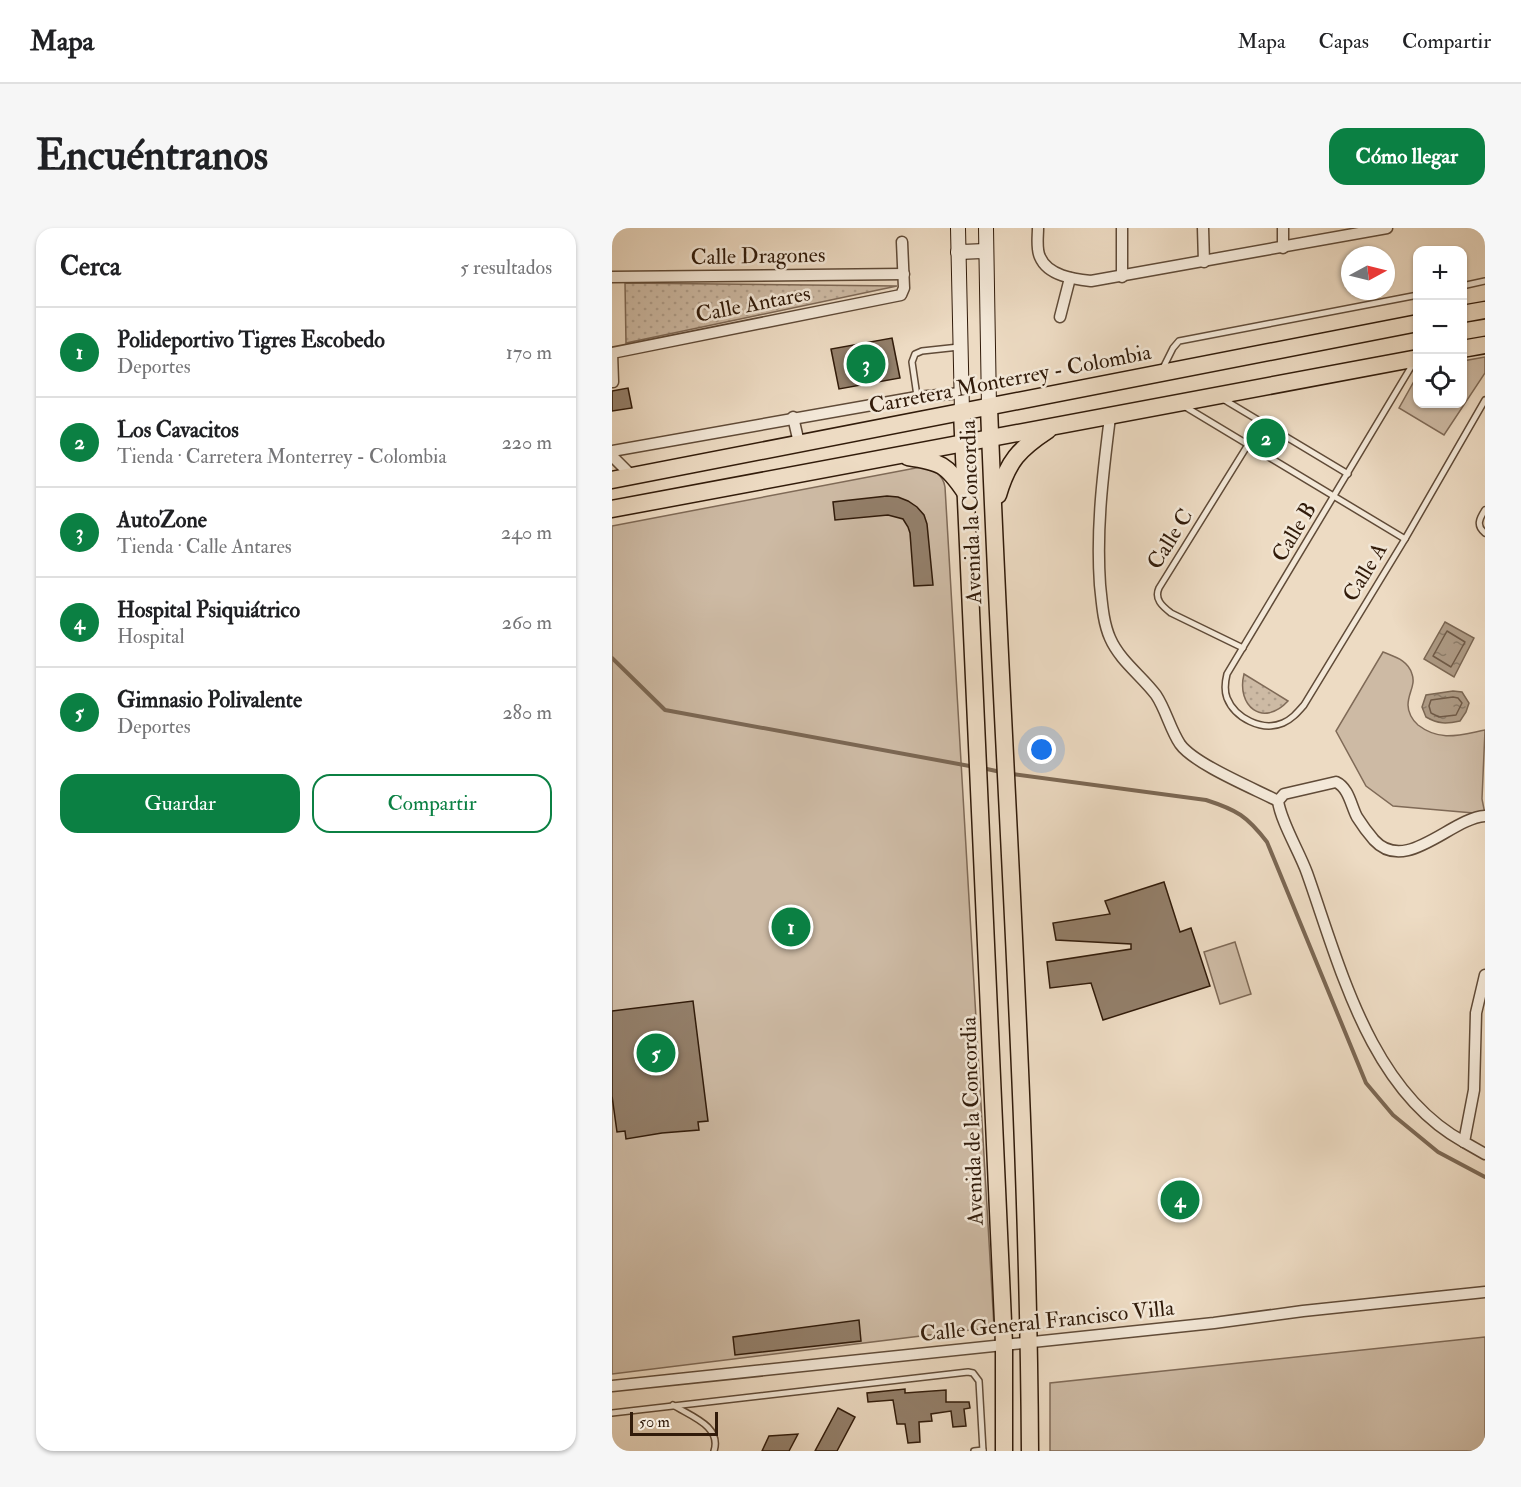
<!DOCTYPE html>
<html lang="es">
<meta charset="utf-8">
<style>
body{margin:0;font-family:"IM FELL Double Pica",serif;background:#f6f6f6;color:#202124}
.controls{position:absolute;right:18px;top:18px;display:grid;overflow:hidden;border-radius:12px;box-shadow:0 2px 4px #0004}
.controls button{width:54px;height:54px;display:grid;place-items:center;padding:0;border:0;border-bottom:2px solid #e0e0e0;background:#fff;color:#202124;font:30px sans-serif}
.compass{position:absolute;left:729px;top:18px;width:54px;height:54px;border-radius:50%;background:#fff;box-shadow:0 2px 4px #0004;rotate:83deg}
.scale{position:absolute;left:18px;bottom:15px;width:88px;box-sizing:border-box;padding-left:6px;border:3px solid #311b0a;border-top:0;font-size:16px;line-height:21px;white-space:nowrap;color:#311b0a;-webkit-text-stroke:4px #f3e8d8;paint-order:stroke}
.you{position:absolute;left:430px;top:522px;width:21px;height:21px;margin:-15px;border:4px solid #fff;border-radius:50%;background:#1a73e8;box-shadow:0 0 0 9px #1a73e833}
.badge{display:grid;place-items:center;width:39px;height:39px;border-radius:50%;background:#0b8043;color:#fff;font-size:20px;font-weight:700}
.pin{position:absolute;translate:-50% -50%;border:3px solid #fff;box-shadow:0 2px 6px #0006}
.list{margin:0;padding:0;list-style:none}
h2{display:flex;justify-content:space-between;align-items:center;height:78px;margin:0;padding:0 24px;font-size:26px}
h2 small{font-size:20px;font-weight:400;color:#757577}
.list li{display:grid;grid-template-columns:39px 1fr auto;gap:18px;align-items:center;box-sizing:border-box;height:90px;padding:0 24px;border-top:2px solid #e0e0e0}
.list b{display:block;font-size:22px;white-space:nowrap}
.list p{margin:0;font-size:20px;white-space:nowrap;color:#757577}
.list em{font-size:20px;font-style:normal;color:#757577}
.actions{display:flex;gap:12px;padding:18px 24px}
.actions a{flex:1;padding:14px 0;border:2px solid #0b8043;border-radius:18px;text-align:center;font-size:21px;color:#0b8043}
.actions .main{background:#0b8043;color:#fff}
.icon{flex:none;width:33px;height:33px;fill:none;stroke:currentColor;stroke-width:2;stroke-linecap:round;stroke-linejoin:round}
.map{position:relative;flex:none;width:873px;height:1223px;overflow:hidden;border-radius:18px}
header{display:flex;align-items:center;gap:36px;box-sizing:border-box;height:84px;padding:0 30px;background:#fff;border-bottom:2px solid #e0e0e0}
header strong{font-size:28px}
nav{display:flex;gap:33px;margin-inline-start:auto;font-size:21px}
.intro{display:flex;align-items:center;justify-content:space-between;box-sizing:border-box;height:144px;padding:0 36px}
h1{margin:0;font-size:42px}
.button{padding:15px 27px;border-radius:18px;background:#0b8043;color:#fff;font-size:21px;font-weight:700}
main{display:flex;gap:36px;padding:0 36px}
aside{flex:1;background:#fff;border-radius:18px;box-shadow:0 2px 4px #0004}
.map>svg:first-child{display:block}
.grass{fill:#cdbaa4;stroke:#7f6a57;stroke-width:1.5}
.park{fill:url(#park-dots);stroke:#7f6a57;stroke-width:1.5}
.water{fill:url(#water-ripples);stroke:#7b6753;stroke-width:1.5}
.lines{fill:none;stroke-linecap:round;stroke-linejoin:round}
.shore{stroke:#6f5a47;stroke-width:1.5}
.stream{stroke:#7b6753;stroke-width:4}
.building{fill:#937f6a;stroke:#311b0a;stroke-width:1.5}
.service-casing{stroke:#604b38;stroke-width:8}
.minor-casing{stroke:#604b38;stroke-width:13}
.secondary-casing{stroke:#311b0a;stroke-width:16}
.primary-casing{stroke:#311b0a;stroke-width:19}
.service{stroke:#f3e8d8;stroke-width:5}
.minor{stroke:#f3e8d8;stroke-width:10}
.secondary{stroke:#f3e8d8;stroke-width:14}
.primary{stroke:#eddbc3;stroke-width:16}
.labels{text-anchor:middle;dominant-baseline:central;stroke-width:5;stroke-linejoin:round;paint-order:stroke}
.street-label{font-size:22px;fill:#311b0a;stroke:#f3e8d8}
</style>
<header>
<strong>Mapa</strong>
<nav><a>Mapa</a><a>Capas</a><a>Compartir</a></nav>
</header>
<div class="intro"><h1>Encuéntranos</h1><a class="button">Cómo llegar</a></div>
<main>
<aside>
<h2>Cerca<small>5 resultados</small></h2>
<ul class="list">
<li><span class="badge">1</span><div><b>Polideportivo Tigres Escobedo</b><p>Deportes</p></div><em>170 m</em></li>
<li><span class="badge">2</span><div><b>Los Cavacitos</b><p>Tienda · Carretera Monterrey - Colombia</p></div><em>220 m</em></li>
<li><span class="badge">3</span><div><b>AutoZone</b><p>Tienda · Calle Antares</p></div><em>240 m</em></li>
<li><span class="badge">4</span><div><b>Hospital Psiquiátrico</b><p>Hospital</p></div><em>260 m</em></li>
<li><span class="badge">5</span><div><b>Gimnasio Polivalente</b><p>Deportes</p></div><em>280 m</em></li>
</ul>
<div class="actions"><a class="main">Guardar</a><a>Compartir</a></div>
</aside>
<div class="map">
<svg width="873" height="1223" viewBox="0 0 873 1223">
<defs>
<pattern id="park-dots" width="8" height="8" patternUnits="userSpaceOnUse" patternTransform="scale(1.5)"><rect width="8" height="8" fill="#cdbaa4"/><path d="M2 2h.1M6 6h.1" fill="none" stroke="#b09f8c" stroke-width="1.8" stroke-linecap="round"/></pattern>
<pattern id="water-ripples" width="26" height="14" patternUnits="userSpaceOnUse" patternTransform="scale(1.5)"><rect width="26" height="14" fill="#ad9a84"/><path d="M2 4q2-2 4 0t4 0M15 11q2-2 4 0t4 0" fill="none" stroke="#8d7d6a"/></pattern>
</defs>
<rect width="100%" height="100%" fill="#eddbc3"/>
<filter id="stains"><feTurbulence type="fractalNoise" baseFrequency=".00333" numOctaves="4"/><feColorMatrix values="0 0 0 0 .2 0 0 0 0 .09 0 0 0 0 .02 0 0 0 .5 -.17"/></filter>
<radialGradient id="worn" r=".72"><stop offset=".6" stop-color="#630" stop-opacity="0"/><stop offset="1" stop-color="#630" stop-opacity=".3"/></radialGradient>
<g class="grass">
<polygon points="873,129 873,145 832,207 787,180 805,148 806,176 850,176 851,133"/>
<path d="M 309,239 C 321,241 331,246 333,259 L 382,1099 L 0,1146 L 0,298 Z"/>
<path d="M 771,424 C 783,429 796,432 800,446 C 804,457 796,465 796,477 C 796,484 800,492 806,497 C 828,514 847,507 873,502 L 870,571 L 873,586 L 781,578 L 754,558 L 724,503 Z"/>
<polygon points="623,714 639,766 608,776 592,724"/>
<polygon points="873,1109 873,1223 438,1223 438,1155"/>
</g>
<g class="park">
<polygon points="13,55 285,58 14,115"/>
<path d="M 632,446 L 676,473 C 651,500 624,478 632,446 Z"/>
</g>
<g class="water">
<polygon points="833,394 862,410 842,449 812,431"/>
<path d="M 841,463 L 850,464 L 857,475 L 854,484 L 848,493 C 834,496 826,496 814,489 L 810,479 L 814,467 Z"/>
</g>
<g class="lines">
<g class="shore">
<polygon points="835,403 853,414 839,439 821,428"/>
<polygon points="841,469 846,470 850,475 844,487 827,489 819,485 817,478 819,472"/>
</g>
<g class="stream">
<polyline points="0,430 53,482 363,539"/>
<polyline points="370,540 389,544"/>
<path d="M 400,546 L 594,572 C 625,582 635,588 655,614 L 754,855 L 781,887 L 826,924 L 873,949"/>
</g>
</g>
<g class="building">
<polygon points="280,110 288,150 227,161 219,121"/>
<polygon points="16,160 20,180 0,183 0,163"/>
<polygon points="275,268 286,269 296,273 305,279 312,287 315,296 321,357 302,358 298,305 296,299 291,291 276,287 223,292 221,274"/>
<polygon points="552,654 568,704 579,700 598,758 491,792 479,755 438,760 435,734 519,721 519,716 444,712 441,695 498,686 493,673"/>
<polygon points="81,773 96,893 86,894 87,902 50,905 14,911 13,903 5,904 0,868 0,783"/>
<polygon points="247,1092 249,1113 123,1127 121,1109"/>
<polygon points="293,1161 293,1165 334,1162 334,1174 357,1174 358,1180 352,1181 354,1198 341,1199 339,1183 319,1186 320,1193 307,1194 308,1214 296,1215 293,1196 285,1196 281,1172 256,1174 255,1165"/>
<polygon points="226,1180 243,1189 225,1223 203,1223"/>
<polygon points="186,1206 177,1223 150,1223 157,1208"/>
</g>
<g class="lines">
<defs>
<g id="service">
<polyline points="850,58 873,53"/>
<path d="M 802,134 L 615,446 C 613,454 612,462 615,470 C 623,490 650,504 671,495 C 680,491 685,485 692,477 L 793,311 L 873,172"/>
<polyline points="550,142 561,120 567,113 806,67"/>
<polyline points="305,168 300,134 303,126 310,123 347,119"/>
<polyline points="611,171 736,246"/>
<polyline points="572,178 793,311"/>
<path d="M 873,282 C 867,291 864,298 873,305"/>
<path d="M 631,420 L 559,385 C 550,378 542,371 547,360 L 637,215"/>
<path d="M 61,1177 C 78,1188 110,1198 102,1223"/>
<polyline points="0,1185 356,1144 361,1145 367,1153 371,1223"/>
<polyline points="362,1223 371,1222"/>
</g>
<g id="minor">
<path d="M 426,0 C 426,9 424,21 428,29 C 436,48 462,51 479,53 L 775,0"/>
<polyline points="510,0 510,49"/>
<polyline points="591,0 592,34"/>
<polyline points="671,0 671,20"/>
<polyline points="0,49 292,46"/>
<polyline points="448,89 458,50"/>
<polyline points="0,125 289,67 292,60 290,14"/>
<polyline points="0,125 1,154"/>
<polyline points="181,189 187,215"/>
<path d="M 498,189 C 491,245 484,300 488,357 C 490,375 491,394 498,410 C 508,433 530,448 544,467 C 554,482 558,501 568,516 C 582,536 643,561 666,573"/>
<polyline points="0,223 305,169 349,165"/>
<polyline points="0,228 20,248"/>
<polyline points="873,747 864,785 862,862 852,914 873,926"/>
<path d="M 852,914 C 758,863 728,738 695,645 C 687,623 669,594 666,573 L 672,566 L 724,554 C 737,560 739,578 745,589 C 750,597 756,605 762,612 C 794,647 839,590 873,588"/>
<polyline points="0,1158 602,1095 691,1083 873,1064"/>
</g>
<g id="secondary">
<polyline points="346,0 350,184"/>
<polyline points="374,0 377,179"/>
<polyline points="346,24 374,23"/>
</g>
<g id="primary">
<polyline points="850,86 873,82"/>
<polyline points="850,121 873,117"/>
<path d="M 377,179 C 390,527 416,875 418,1223"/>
<polyline points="350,184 392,1116 392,1223"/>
<path d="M 296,229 C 329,234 334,236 353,264"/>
<polyline points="0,252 806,95"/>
<path d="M 386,267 C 396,233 407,221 436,202"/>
<polyline points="0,281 806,130"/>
</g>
</defs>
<use href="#service" class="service-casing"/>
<use href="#minor" class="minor-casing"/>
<use href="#secondary" class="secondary-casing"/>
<use href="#primary" class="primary-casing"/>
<use href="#service" class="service"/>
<use href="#minor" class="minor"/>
<use href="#secondary" class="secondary"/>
<use href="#primary" class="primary"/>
</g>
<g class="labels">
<g class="street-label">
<text transform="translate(146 28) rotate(-1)">Calle Dragones</text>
<text transform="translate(141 76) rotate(-11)">Calle Antares</text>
<text transform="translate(398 151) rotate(-11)">Carretera Monterrey - Colombia</text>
<text transform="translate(359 284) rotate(-92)">Avenida la Concordia</text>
<text transform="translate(682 304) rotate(-59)">Calle B</text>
<text transform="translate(558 311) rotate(-58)">Calle C</text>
<text transform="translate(753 344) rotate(-59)">Calle A</text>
<text transform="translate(360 893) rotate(-92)">Avenida de la Concordia</text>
<text transform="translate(435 1093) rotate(-6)">Calle General Francisco Villa</text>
</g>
</g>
<rect width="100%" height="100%" filter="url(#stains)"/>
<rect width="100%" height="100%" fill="url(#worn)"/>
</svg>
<div class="controls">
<button>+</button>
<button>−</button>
<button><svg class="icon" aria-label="locate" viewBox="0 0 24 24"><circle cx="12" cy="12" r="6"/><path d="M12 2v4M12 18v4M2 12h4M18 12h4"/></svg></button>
</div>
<svg class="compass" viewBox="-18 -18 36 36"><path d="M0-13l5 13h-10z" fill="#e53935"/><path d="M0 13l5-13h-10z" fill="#757577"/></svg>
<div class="scale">50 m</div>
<div class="you"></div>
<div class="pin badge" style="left:179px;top:699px">1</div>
<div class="pin badge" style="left:654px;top:210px">2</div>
<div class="pin badge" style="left:254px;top:136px">3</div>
<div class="pin badge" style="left:568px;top:972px">4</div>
<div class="pin badge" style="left:44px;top:825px">5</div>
</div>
</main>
